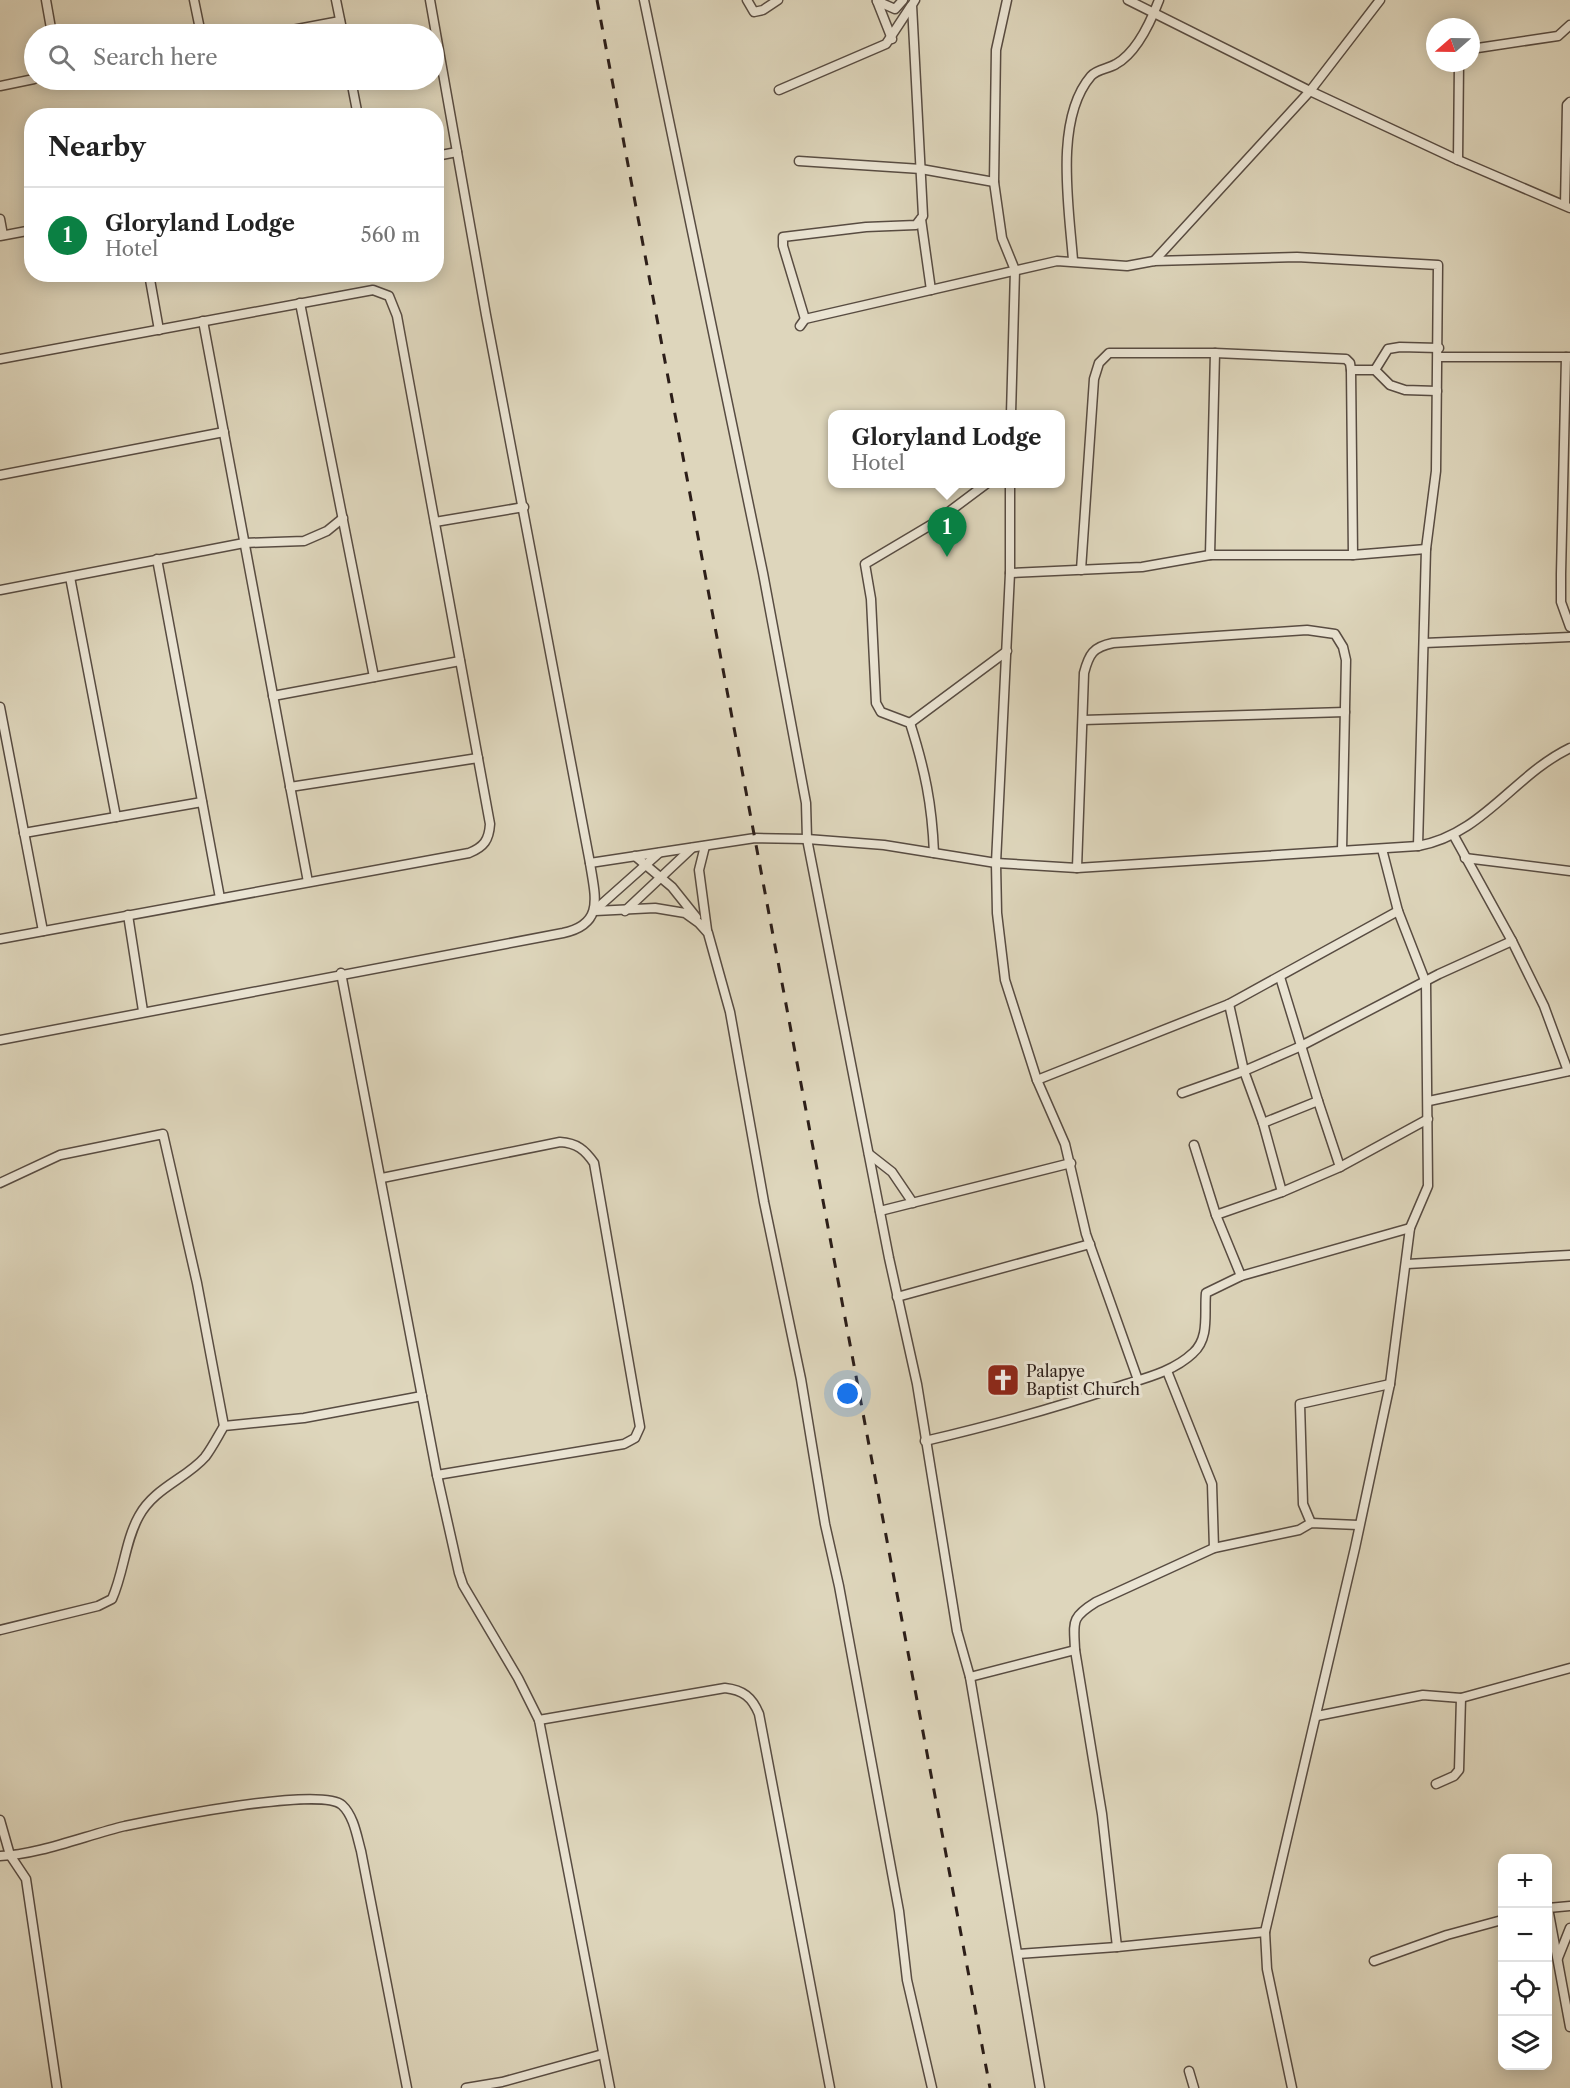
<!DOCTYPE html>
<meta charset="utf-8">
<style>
body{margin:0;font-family:"Libre Caslon Text",serif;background:#f6f6f6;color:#222}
.controls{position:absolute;right:18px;bottom:18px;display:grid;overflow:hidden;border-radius:12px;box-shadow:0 3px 15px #0003}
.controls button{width:54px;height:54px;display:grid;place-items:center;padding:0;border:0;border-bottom:2px solid #e0e0e0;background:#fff;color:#222;font:30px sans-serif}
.compass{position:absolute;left:1426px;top:18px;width:54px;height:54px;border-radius:50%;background:#fff;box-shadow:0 3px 15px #0003;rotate:250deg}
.you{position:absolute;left:848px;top:1394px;width:21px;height:21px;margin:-15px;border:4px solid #fff;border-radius:50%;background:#1a73e8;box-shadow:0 0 0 9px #1a73e833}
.badge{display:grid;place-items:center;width:39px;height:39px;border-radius:50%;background:#0b8043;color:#fff;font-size:20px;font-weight:700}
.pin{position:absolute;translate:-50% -50px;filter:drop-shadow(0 2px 3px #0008)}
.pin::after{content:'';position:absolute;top:32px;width:21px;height:18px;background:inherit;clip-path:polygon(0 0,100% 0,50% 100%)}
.popup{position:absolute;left:828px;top:410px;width:237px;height:78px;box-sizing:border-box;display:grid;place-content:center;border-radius:12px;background:#fff;filter:drop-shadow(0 2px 4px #0005);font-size:20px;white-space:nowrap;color:#767676}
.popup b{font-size:22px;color:#222}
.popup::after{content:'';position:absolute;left:50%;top:100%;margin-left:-12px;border:12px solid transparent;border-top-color:#fff}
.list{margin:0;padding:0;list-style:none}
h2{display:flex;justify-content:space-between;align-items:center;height:78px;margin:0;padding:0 24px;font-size:26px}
h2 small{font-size:20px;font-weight:400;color:#767676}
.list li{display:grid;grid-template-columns:39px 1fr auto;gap:18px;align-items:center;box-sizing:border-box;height:96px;padding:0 24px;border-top:2px solid #e0e0e0}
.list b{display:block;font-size:22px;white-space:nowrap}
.list p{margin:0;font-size:20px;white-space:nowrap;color:#767676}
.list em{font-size:20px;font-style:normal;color:#767676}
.icon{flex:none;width:33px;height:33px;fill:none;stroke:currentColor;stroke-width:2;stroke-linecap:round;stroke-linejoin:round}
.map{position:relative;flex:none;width:1570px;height:2088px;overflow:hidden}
.search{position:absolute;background:#fff;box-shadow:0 3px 15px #0003;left:24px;top:24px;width:420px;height:66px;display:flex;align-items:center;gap:15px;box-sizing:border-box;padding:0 21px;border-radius:33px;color:#767676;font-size:22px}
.panel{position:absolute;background:#fff;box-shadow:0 3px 15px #0003;left:24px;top:108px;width:420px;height:174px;border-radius:24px}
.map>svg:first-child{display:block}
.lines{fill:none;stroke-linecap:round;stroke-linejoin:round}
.street-casing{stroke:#584c42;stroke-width:11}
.street{stroke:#eae4d3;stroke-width:8}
.rail{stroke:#2c1e19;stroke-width:3;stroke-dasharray:10 10;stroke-linecap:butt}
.labels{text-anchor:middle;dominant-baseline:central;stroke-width:6;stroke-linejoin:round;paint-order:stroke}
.poi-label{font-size:16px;fill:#2c1e19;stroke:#eae4d3;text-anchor:start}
</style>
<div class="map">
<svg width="1570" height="2088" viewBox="0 0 1570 2088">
<rect width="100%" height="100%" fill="#ded6bc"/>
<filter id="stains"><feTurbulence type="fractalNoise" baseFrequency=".00333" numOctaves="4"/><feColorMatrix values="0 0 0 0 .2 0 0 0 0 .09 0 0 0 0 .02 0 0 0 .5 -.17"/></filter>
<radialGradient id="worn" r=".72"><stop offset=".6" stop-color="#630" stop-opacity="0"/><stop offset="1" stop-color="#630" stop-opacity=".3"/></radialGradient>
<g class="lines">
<defs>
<g id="street">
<polyline points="46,0 52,34"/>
<polyline points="194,0 201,34"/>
<polyline points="336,0 343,34"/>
<polyline points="644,0 763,573 806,803 807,839 889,1258 917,1384 957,1631 970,1677 1040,2088"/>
<polyline points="747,0 754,12 763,10 778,0"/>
<polyline points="1007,0 996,50 994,182 1002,238 1015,270 1011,414"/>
<polyline points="1128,0 1310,91 1458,160 1570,208"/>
<polyline points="877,1 892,39"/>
<polyline points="877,1 895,9 903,0"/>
<polyline points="271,34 340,21"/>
<polyline points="1471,49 1558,36 1570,25"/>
<polyline points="351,80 358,116"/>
<polyline points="0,86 34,79"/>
<polyline points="779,90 886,44 911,6"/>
<polyline points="436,156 457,152"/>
<polyline points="1458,160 1459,63"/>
<polyline points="799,161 921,169 994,182"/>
<polyline points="1565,205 1567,105 1570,102"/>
<polyline points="0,219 3,235"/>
<polyline points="921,219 931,290"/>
<polyline points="0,236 32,230"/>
<path d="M 1073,260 C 1069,207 1054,119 1091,76 C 1097,69 1108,69 1116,64 C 1136,53 1151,21 1159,0"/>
<polyline points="1154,261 1310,91 1380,0"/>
<polyline points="149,274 159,330"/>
<polyline points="300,303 374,677"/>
<polyline points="805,319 783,246 783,237 866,227 916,225 923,216 912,5 915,0"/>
<polyline points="203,321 308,882"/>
<polyline points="800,326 805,319 1057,261 1127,266 1154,261 1297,257 1438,265 1436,471 1426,549 1418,846"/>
<polyline points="1439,357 1570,357"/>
<polyline points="1566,357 1561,574 1561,602 1570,627"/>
<path d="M 0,359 L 373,290 L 389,296 L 397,316 L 490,824 C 489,840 484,847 469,853 L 0,939"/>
<polyline points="1351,370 1375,370 1390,385 1405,390 1437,391"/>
<polyline points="1375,370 1388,349 1400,347 1439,348"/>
<polyline points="0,475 224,432"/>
<polyline points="1010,484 1010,573 996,863 997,913 1005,980 1037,1080 1065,1144 1086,1234 1138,1380"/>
<polyline points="435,522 524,507"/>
<polyline points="1210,555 1215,353"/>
<polyline points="157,559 220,898"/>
<polyline points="1081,570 1094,379 1099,363 1109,353 1215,353 1346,359 1350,363 1351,370 1353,555"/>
<polyline points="1010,573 1142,567 1210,555 1353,555 1426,549"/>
<polyline points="70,577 116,817"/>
<polyline points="0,590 244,543 304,541 327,531 343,518"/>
<polyline points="1424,643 1570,637"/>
<polyline points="273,696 460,661"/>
<polyline points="0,707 43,931"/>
<polyline points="1083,720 1345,712"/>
<polyline points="910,723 1007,651"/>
<polyline points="290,787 478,758"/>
<polyline points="24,833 202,802"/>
<polyline points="1454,836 1512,941 1544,1006 1568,1071"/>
<polyline points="705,846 699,870 707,930"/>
<path d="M 934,853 C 932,804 925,770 910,723 L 881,712 L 876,703 L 871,599 L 865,564 L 934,523 L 986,484"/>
<polyline points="635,856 672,887 696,917"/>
<polyline points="1465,858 1570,871"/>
<path d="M 590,863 L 755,838 L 807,839 L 884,845 L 996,863 L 1077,868 L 1418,846 C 1482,835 1514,775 1570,748"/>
<path d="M 1077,868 L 1084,673 C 1089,654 1093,647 1113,643 L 1307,630 L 1335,634 L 1343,647 L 1346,660 L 1342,850"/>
<polyline points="595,910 659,853"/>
<polyline points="595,911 655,908 685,913 699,923 708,933 713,951 730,1012 764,1202 801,1379 825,1524 839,1586 899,1911 907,1980 932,2088"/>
<polyline points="625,911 692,848"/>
<polyline points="128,915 143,1011"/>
<polyline points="341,973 437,1475 459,1573 463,1585 518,1678 539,1720 610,2088"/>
<polyline points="1229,1004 1244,1071 1263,1123 1282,1192 1216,1215 1241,1276"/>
<path d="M 0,1040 L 563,933 C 605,924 595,896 590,863 L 486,315 L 430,0"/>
<polyline points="1037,1080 1229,1004 1398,911"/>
<polyline points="1182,1093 1244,1071 1299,1047 1439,974 1512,941"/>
<polyline points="1318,1101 1340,1167"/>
<polyline points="1429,1101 1570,1071"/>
<polyline points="1263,1123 1318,1101 1280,977"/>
<polyline points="1194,1145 1216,1215"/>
<polyline points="869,1154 892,1172 913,1203"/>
<path d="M 382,1178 L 560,1142 C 577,1143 585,1150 594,1163 L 640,1427 L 635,1438 L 624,1444 L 437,1475"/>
<polyline points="0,1183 60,1155 163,1134 197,1283 224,1426"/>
<polyline points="1282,1192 1340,1167 1428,1119"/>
<polyline points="880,1211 1071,1163"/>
<polyline points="1407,1264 1570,1255"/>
<polyline points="897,1297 1090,1244"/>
<polyline points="1167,1371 1212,1484 1214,1548"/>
<path d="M 925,1441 C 989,1426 1052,1409 1114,1388 C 1141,1379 1172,1373 1193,1353 C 1210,1338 1204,1313 1206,1293 L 1241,1276 L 1410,1228"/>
<polyline points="1311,1523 1303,1504 1300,1404 1390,1384"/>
<path d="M 0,1630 L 98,1606 L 112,1599 C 124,1572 125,1541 139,1516 C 154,1488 187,1478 205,1457 C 212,1448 218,1436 224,1426 L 304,1418 L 422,1396"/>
<polyline points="970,1677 1075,1650"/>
<polyline points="1317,1716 1423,1695 1461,1698 1570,1668"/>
<path d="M 539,1720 L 725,1688 C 743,1690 752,1697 759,1714 L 830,2088"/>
<polyline points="1436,1784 1454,1776 1459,1770 1461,1698"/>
<polyline points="0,1820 10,1855 26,1879 57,2088"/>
<path d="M 0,1856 C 38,1855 87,1835 125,1826 C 158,1819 321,1786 342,1805 C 354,1816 357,1837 361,1851 L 407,2088"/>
<polyline points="1548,1908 1570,2027"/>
<polyline points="1548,1908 1570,1906"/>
<path d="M 1265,1932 L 1117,1947 L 1102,1814 L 1075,1650 C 1074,1622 1070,1618 1096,1602 L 1214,1548 L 1299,1530 L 1311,1523 L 1358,1525"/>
<polyline points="1018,1954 1117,1947"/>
<polyline points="1558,1958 1570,1928"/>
<polyline points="1374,1961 1447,1935 1502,1920"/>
<polyline points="1189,2071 1194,2088"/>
<polyline points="466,2088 502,2082 603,2054"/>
<polyline points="1292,2088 1267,1969 1265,1932 1355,1548 1390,1384 1410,1228 1428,1186 1426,983 1398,911 1382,849"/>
</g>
</defs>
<use href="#street" class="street-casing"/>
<use href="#street" class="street"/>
<polyline class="rail" points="597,0 990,2088"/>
</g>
<defs>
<symbol id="church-square" viewBox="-11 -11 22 22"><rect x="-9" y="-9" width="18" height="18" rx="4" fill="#8f2418" stroke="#eae4d3"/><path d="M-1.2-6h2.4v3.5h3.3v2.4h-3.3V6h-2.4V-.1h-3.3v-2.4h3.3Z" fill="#fff"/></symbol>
</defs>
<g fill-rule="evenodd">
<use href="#church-square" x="984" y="1361" width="38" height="38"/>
</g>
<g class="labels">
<g class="poi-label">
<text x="1026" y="1371">Palapye<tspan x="1026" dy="18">Baptist Church</tspan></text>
</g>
</g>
<rect width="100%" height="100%" filter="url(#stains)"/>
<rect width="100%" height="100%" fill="url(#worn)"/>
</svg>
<div class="controls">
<button>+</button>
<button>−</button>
<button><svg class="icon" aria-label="locate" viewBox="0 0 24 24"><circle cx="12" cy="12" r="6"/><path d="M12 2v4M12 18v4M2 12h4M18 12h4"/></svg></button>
<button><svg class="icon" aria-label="layers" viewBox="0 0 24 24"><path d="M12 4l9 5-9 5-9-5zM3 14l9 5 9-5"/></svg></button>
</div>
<svg class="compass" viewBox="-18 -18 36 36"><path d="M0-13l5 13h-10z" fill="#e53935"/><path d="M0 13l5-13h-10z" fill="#767676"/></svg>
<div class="you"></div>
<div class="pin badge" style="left:947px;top:557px">1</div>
<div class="popup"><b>Gloryland Lodge</b>Hotel</div>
<div class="search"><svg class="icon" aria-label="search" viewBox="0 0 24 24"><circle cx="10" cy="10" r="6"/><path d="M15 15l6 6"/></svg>Search here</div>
<section class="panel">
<h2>Nearby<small></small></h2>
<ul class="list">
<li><span class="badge">1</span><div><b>Gloryland Lodge</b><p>Hotel</p></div><em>560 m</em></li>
</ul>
</section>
</div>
